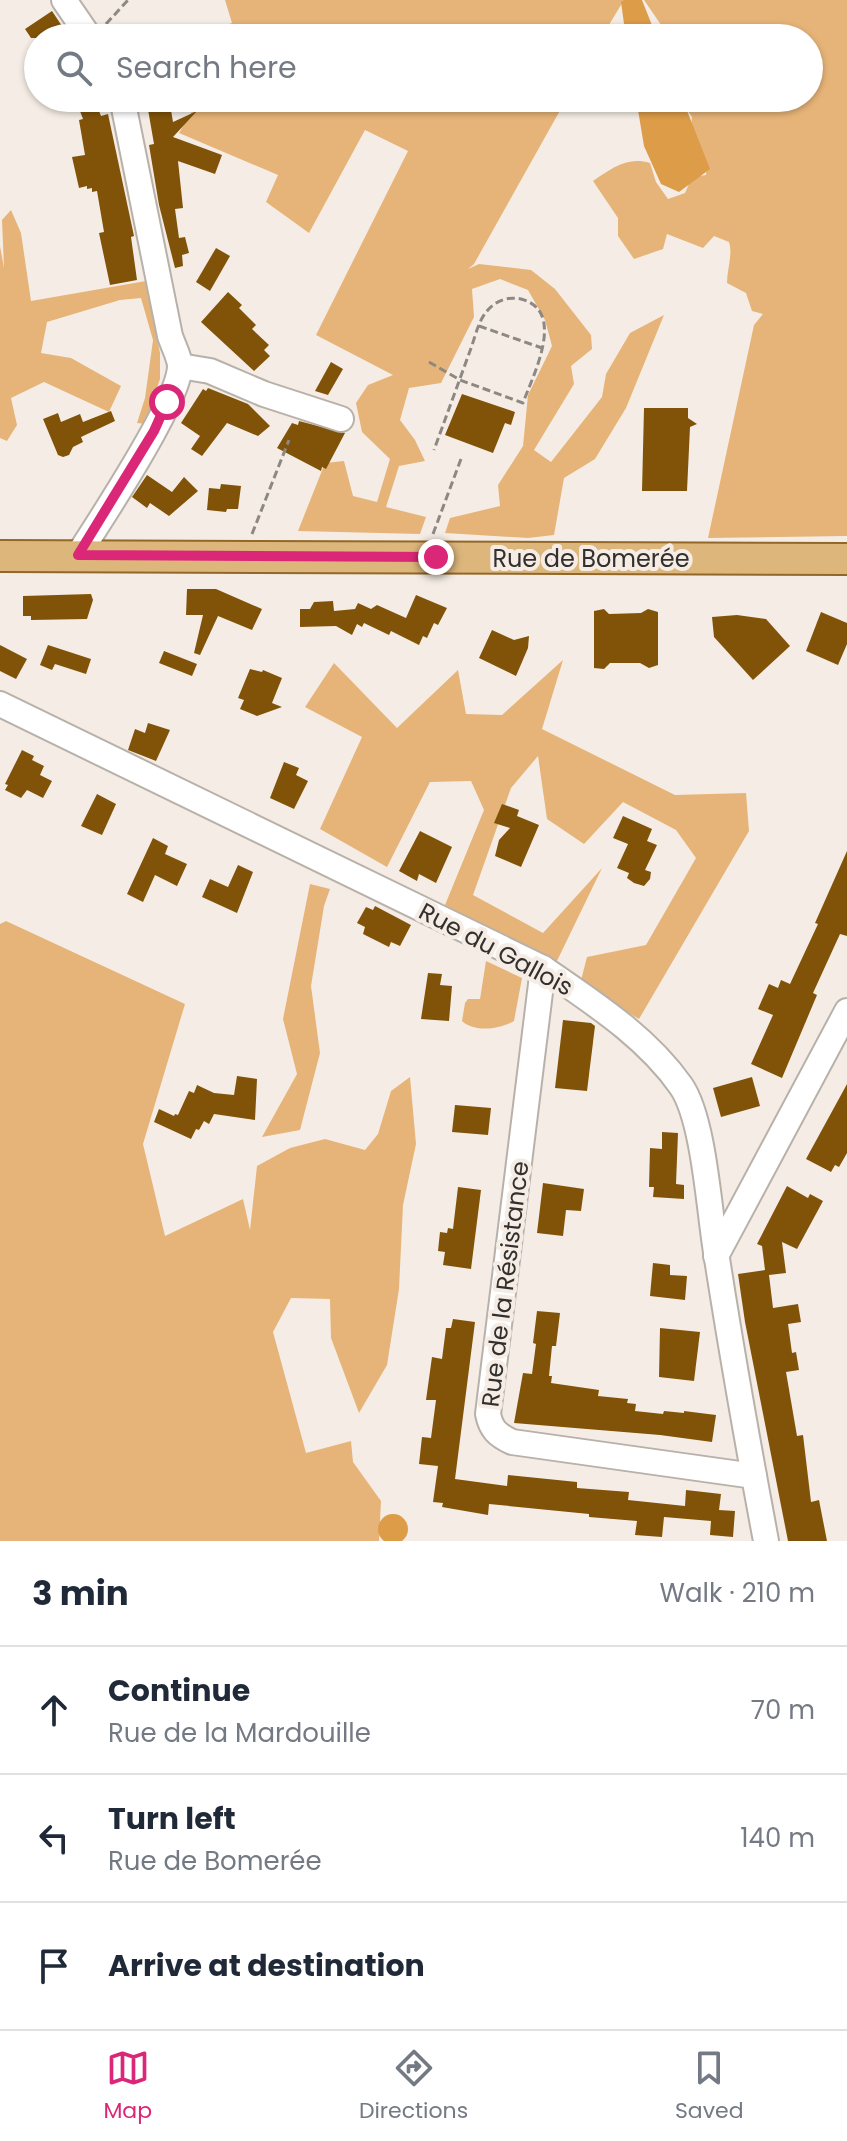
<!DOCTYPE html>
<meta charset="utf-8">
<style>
body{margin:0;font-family:Poppins,sans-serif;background:#f2f2f3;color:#1f2937}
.stop{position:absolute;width:24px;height:24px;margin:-18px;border:6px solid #db2777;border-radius:50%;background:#fff}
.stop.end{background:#db2777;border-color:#fff;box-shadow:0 2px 8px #0008}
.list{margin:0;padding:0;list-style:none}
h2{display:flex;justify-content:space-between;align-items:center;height:104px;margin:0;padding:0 32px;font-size:34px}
h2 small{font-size:26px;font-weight:400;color:#747a83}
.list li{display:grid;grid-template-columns:52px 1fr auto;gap:24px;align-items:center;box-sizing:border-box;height:128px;padding:0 32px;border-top:2px solid #e0e1e3}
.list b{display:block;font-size:30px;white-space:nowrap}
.list p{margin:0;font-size:26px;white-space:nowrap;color:#747a83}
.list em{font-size:26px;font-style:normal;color:#747a83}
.icon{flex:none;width:44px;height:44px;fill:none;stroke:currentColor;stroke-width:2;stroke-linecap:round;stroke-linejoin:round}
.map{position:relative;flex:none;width:847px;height:1541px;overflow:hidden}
.search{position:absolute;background:#fff;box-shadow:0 2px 6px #0004;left:24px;right:24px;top:24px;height:88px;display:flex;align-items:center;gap:20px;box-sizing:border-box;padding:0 28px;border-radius:44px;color:#747a83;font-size:30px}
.sheet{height:488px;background:#fff}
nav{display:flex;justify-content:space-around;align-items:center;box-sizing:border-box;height:112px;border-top:2px solid #e0e1e3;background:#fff;font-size:22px;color:#747a83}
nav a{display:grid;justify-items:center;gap:4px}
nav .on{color:#db2777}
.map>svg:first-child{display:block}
.green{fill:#e6b478}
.water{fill:#dc9c48}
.building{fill:#815309}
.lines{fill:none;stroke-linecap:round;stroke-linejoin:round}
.minor-casing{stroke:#b8b1a9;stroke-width:28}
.major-casing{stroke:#926727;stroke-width:34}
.path{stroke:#8d8883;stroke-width:3;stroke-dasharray:8 4;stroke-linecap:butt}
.minor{stroke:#fff;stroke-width:24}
.major{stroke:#ddb67c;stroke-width:30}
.route{stroke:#db2777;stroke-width:10}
.labels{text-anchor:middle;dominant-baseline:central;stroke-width:8;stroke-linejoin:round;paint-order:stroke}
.street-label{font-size:24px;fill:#322f2c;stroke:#f5ede5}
</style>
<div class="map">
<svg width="847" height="1541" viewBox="0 0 847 1541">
<rect width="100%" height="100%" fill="#f5ede5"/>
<g class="green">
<polygon points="225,0 624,0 601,38 188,38 232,23"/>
<path d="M 644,0 L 847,0 L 847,536 L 708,538 L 754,325 L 763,314 L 752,311 L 746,293 L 727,283 C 727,269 733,255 729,242 L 714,236 L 703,248 L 667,234 L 663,249 L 634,259 L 618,236 L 618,218 L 593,181 C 611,169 627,156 650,163 L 656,182 L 668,199 L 685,193 L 692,177 L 706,175 C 708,153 688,138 692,117 L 679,98 L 704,98 L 714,106 L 710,98 L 809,98 L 809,38 L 670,38 Z"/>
<polygon points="200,98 567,98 474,264 468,269 479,264 531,270 555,289 591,335 592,349 571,366 574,384 534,450 551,462 602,397 606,374 630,333 664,315 626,408 595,459 564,478 554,535 528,538 445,533 450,518 500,506 498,485 523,446 528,395 552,346 545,320 528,290 500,279 472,289 474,317 441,383 409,388 400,420 415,440 425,461 399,466 386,507 426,517 420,534 298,531 325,463 344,461 353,496 377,502 390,459 362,432 356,403 368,385 393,375 316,335 408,151 365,130 309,233 266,202 278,175 179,133"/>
<polygon points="11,210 21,233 31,301 146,281 160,353 160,379 145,424 137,423 145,398 153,340 141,298 120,300 47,322 41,353 71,358 121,386 109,412 44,382 11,398 17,425 7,441 0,438 0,246 4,268 2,220"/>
<polygon points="563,660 542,729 675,795 746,793 749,831 639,1019 580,984 587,957 646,945 696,858 676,830 623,802 584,844 547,819 538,756 511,788 473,895 543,933 602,868 555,965 445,905 484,810 471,781 430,782 387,867 320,829 362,737 305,707 334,663 397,728 458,670 466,714 502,715"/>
<polygon points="310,884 330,889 324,906 311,986 320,1053 300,1130 262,1137 297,1074 283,1019"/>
<polygon points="6,921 185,1004 143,1144 165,1236 243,1199 250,1230 257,1166 290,1148 325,1139 365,1150 378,1134 391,1091 410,1077 416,1144 403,1205 399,1289 387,1365 359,1413 331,1338 330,1299 291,1298 273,1332 306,1453 351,1441 353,1462 381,1501 379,1541 0,1541 0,924"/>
<path d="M 486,961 L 522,978 L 514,1021 C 500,1029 475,1033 462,1021 L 465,1003 L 468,999 L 480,999 Z"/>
</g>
<g class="water">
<polygon points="624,0 642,0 657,38 626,38 621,2"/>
<polygon points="636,98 682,98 710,169 679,192 661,184 644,146"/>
<circle cx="393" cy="1529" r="15"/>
</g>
<g class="building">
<polygon points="52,11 70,38 31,38 25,29"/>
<polygon points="75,98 94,98 101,116 108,114 134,236 131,237 137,280 110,285 99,233 104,232 97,191 92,192 92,188 87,189 87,186 79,188 72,157 85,155 79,120 83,119"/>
<polygon points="146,98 169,98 173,122 197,111 173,137 222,155 215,174 178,161 183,208 175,209 179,238 185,237 189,253 182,255 183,266 175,268 159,205 149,145 154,144"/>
<polygon points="216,248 230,256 210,291 196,282"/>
<polygon points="228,292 242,305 239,308 256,325 252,329 269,345 264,350 270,356 254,371 201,322"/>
<polygon points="331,362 343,369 328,395 315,391"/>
<polygon points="208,388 248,404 270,426 258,436 227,423 202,456 191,449 200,436 181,423 203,389 206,391"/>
<polygon points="462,394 515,412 511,425 505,423 493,453 445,435"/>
<polygon points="644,408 688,408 688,418 697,424 690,427 687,491 642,491"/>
<polygon points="111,411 115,421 81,437 83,442 73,447 69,455 63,457 58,455 43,419 58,413 61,422 80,414 83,422"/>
<polygon points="299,421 345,433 326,469 322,467 321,471 277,448 292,423 298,425"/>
<polygon points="147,475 172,492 184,477 198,491 169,516 150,503 147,508 132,497"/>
<polygon points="221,484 241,486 238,509 227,509 226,512 207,510 209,488 220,489"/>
<polygon points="187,589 216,589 262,609 252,630 218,616 200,655 194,653 203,615 186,615"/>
<polygon points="91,594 93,600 87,619 31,620 31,616 23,616 23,596"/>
<polygon points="416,595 447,608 438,625 434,623 427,638 423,636 419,645 391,631 389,635 364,623 362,627 357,624 352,635 336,626 300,627 300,609 310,609 314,602 333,601 334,611 355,609 358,603 371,609 377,605 406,618"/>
<polygon points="604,609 609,614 641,613 648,609 658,612 658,665 649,668 640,663 610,663 604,669 594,668 594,611"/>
<polygon points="821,612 847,623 847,644 838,665 806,651"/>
<polygon points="737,615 766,619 790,646 753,680 714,637 712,617"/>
<polygon points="492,630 514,640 529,636 528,648 516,676 479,658"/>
<polygon points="0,645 27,659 16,679 0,671"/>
<polygon points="48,645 91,659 86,674 55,664 52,670 40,665"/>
<polygon points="164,651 197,664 192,676 159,663"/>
<polygon points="250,669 262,672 263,670 282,678 272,703 282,707 257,716 240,709 244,700 238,698"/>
<polygon points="148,723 170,730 156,761 128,750 135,729 145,733"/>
<polygon points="22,750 34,756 32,760 44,766 40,775 52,781 43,798 27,790 21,798 5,790 8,785 5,784"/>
<polygon points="284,762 299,768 296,775 308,781 294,809 270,798"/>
<polygon points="97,794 116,804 102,835 81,826"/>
<polygon points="502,804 519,810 517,816 539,825 521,867 495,856 499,840 510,828 494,823"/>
<polygon points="623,816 652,829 647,841 657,845 645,870 651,872 650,879 644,886 634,883 627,878 629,873 617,868 628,844 613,838"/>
<polygon points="420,831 452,847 436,883 419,874 417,881 399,871"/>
<polygon points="153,838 168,846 165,854 187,864 177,886 155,875 143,902 127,894"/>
<polygon points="847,851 847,936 840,934 813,993 817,995 782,1078 751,1064 773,1015 758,1009 769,984 778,988 781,980 790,984 818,924 815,923"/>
<polygon points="238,865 253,872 237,913 202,897 210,879 228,887"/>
<polygon points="375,906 411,925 400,946 391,942 389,947 363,934 365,927 357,923 366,907 373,910"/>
<polygon points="428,973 442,974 440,985 452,986 449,1021 421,1019"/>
<polygon points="563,1020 591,1023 595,1026 587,1091 555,1088"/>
<polygon points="237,1076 257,1079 255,1120 214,1114 209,1124 204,1121 199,1130 196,1129 191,1139 154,1122 159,1109 174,1116 175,1114 178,1115 189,1091 194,1093 197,1085 214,1093 234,1095"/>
<polygon points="752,1077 760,1106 721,1117 713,1088"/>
<polygon points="847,1084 847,1153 839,1167 835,1165 831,1172 806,1159"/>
<polygon points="455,1105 491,1108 488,1135 452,1132"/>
<polygon points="662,1132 678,1133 676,1184 684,1185 684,1199 653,1197 654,1187 649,1187 650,1148 662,1149"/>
<polygon points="543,1183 584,1189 581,1211 566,1210 563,1236 537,1233"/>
<polygon points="787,1186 808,1198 810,1194 823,1201 797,1249 782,1242 786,1273 769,1275 773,1308 798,1304 801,1322 788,1324 792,1353 796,1352 799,1370 786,1372 797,1436 803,1435 811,1502 819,1500 827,1541 788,1541 745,1322 738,1274 765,1270 762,1246 757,1244"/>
<polygon points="458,1187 481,1190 471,1269 443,1265 445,1252 438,1251 440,1232 447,1233 448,1228 453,1229"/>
<polygon points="653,1263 670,1265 670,1275 687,1276 685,1300 650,1296"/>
<polygon points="537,1311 560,1313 556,1346 552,1346 549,1376 552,1376 551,1383 599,1390 598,1396 628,1399 627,1403 636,1404 635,1411 663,1414 664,1411 684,1413 684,1411 716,1415 712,1442 660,1435 514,1423 523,1373 532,1374 536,1344 533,1343"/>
<polygon points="453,1319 475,1322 455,1479 507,1486 508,1475 577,1482 577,1488 629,1492 628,1500 685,1506 686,1490 721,1494 719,1510 735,1511 733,1537 710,1535 711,1521 664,1517 662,1537 635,1535 637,1521 589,1517 589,1514 489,1504 488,1515 442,1507 443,1503 433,1502 438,1466 419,1464 422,1437 431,1438 436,1400 426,1400 432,1357 442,1359 446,1328 451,1328"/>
<polygon points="660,1328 700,1332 694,1381 659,1377"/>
</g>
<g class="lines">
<defs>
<g id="minor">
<polyline points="64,0 90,38"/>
<polyline points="180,366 210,371 264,394 341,419"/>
<path d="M 78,555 C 99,522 181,399 180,365 C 179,356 173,345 170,336 L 122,98"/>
<path d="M 0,704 L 543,968 C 592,1002 646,1036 681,1086 C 704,1119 709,1210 716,1252 C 731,1349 748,1445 766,1541"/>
<path d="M 543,968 L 488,1414 C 491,1429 497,1435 512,1442 L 754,1476"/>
<polyline points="716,1256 847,1011"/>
</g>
<polyline id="major" points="0,556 847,559"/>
</defs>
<use href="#minor" class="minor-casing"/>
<use href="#major" class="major-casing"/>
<g class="path">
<polyline points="106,24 128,0"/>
<polyline points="479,326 542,348"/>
<path d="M 429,362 L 460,380 L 523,403 C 533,375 567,311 521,299 C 508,296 495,301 487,311 C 478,321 475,338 470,351 C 458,384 446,417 434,450"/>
<polyline points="252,534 289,440"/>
<polyline points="433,534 461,459"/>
</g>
<use href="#minor" class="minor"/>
<use href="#major" class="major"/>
</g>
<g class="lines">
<polyline class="route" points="167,402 154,431 78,555 436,557"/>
</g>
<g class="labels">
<g class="street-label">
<text x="591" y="558">Rue de Bomerée</text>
<text transform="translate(496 949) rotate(28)">Rue du Gallois</text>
<text transform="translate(505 1284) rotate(-83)">Rue de la Résistance</text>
</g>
</g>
</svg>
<div class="stop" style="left:167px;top:402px"></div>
<div class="stop end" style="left:436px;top:557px"></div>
<div class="search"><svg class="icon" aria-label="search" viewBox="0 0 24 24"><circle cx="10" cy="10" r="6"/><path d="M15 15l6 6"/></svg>Search here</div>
</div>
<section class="sheet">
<h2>3 min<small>Walk · 210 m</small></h2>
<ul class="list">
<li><svg class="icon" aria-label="ahead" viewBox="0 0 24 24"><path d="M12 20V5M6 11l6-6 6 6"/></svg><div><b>Continue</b><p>Rue de la Mardouille</p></div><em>70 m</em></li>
<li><svg class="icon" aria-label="left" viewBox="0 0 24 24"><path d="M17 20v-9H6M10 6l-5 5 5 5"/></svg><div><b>Turn left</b><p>Rue de Bomerée</p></div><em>140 m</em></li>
<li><svg class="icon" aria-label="arrive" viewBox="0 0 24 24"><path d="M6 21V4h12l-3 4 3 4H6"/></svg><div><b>Arrive at destination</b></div></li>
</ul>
</section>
<nav>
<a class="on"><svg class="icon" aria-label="map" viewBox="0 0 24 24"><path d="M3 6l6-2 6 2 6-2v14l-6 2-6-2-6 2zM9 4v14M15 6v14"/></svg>Map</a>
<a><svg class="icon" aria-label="directions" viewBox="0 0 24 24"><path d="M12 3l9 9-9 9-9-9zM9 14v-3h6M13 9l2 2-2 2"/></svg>Directions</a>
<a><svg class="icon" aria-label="saved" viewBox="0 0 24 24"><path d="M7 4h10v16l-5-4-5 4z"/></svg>Saved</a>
</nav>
